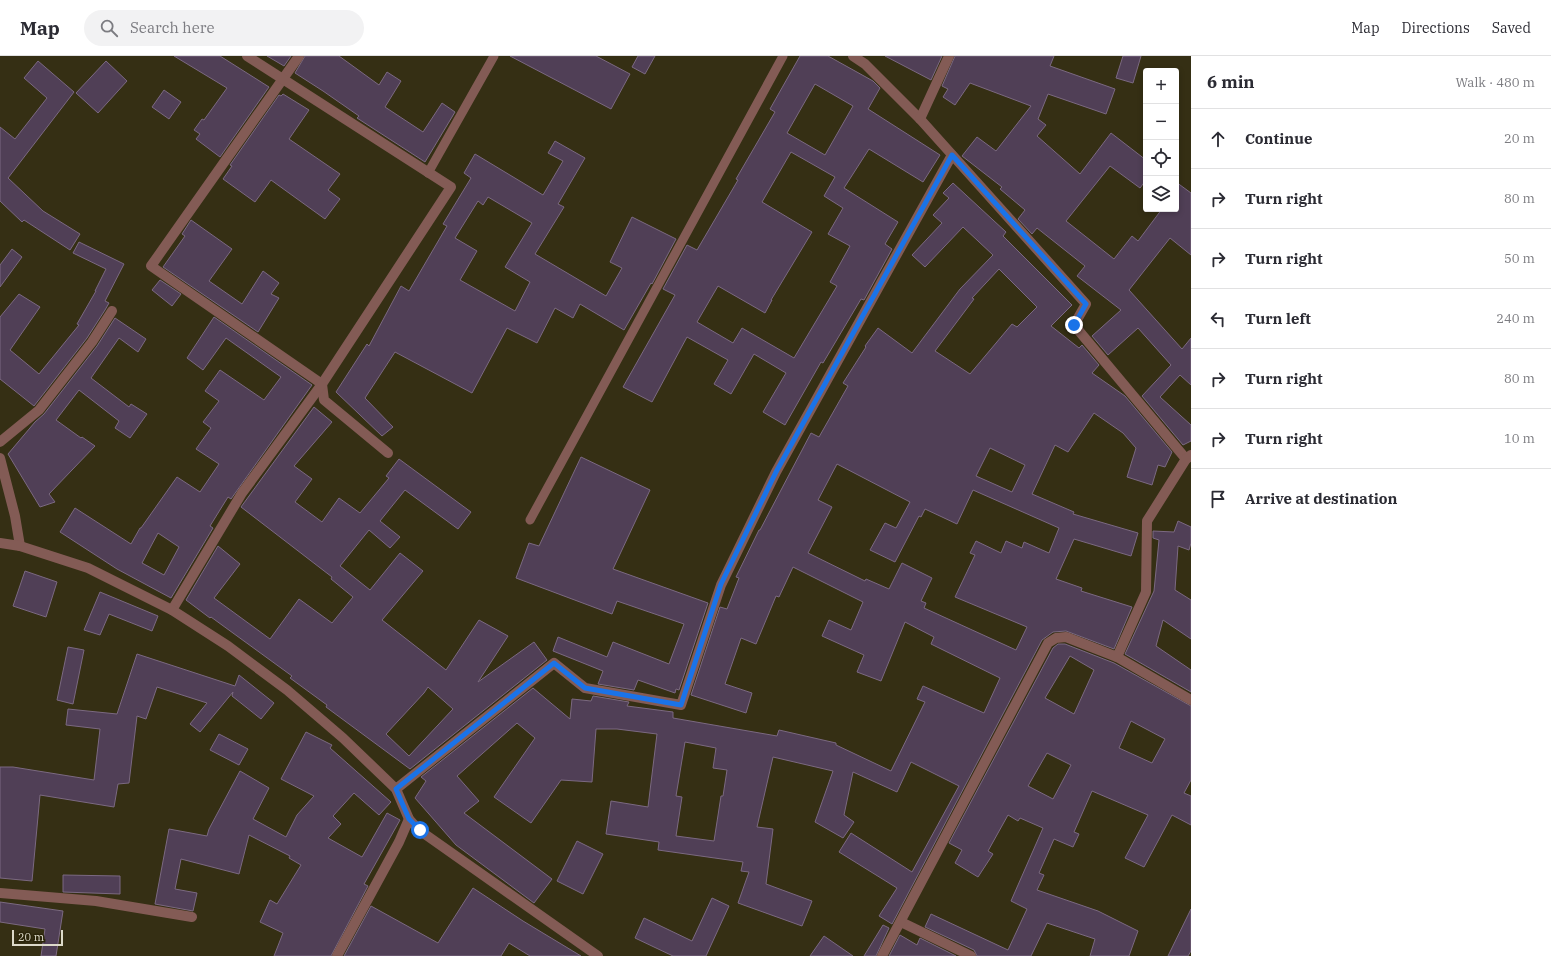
<!DOCTYPE html>
<meta charset="utf-8">
<style>
body{margin:0;font-family:"IBM Plex Serif",serif;background:#f2f2f3;color:#2b2b33}
.controls{position:absolute;right:12px;top:12px;display:grid;overflow:hidden;border-radius:4px;box-shadow:0 2px 6px #0003}
.controls button{width:36px;height:36px;display:grid;place-items:center;padding:0;border:0;border-bottom:1px solid #e1e1e2;background:#fff;color:#2b2b33;font:20px sans-serif}
.scale{position:absolute;left:12px;bottom:10px;width:51px;box-sizing:border-box;padding-left:4px;border:2px solid #dddaca;border-top:0;font-size:11px;line-height:14px;white-space:nowrap;color:#dddaca;-webkit-text-stroke:3px #2b250a;paint-order:stroke}
.stop{position:absolute;width:12px;height:12px;margin:-9px;border:3px solid #1a73e8;border-radius:50%;background:#fff}
.stop.end{background:#1a73e8;border-color:#fff;box-shadow:0 1px 4px #0008}
.list{margin:0;padding:0;list-style:none}
h2{display:flex;justify-content:space-between;align-items:center;height:52px;margin:0;padding:0 16px;font-size:17px}
h2 small{font-size:13px;font-weight:400;color:#7c7c81}
.list li{display:grid;grid-template-columns:26px 1fr auto;gap:12px;align-items:center;box-sizing:border-box;height:60px;padding:0 16px;border-top:1px solid #e1e1e2}
.list b{display:block;font-size:15px;white-space:nowrap}
.list em{font-size:13px;font-style:normal;color:#7c7c81}
.icon{flex:none;width:22px;height:22px;fill:none;stroke:currentColor;stroke-width:2;stroke-linecap:round;stroke-linejoin:round}
.map{position:relative;flex:none;width:1191px;height:900px;overflow:hidden}
header{display:flex;align-items:center;gap:24px;box-sizing:border-box;height:56px;padding:0 20px;background:#fff;border-bottom:1px solid #e1e1e2}
header strong{font-size:19px}
nav{display:flex;gap:22px;margin-inline-start:auto;font-size:14px}
.search{width:280px;height:36px;background:#f2f2f3;display:flex;align-items:center;gap:10px;box-sizing:border-box;padding:0 14px;border-radius:22px;color:#7c7c81;font-size:15px}
main{display:flex}
aside{flex:1;background:#fff}
.map>svg:first-child{display:block}
.building{fill:#503f56;stroke:#7b6981;fill-rule:evenodd}
.lines{fill:none;stroke-linecap:round;stroke-linejoin:round}
.service{stroke:#835b55;stroke-width:9}
.minor{stroke:#835b55;stroke-width:10}
.tertiary{stroke:#835b55;stroke-width:10}
.route{stroke:#1a73e8;stroke-width:5}
</style>
<header>
<strong>Map</strong>
<div class="search"><svg class="icon" aria-label="search" viewBox="0 0 24 24"><circle cx="10" cy="10" r="6"/><path d="M15 15l6 6"/></svg>Search here</div>
<nav><a>Map</a><a>Directions</a><a>Saved</a></nav>
</header>
<main>
<div class="map">
<svg width="1191" height="900" viewBox="0 0 1191 900">
<rect width="100%" height="100%" fill="#352f14"/>
<g class="building">
<polygon points="174,0 220,0 269,31 220,101 196,83 200,78 194,74 202,63 204,64 227,32"/>
<polygon points="267,0 291,0 284,10"/>
<polygon points="305,0 339,0 379,29 387,16 401,25 385,51 423,76 442,47 455,56 425,106 357,62 359,60 323,35 295,17"/>
<polygon points="510,0 596,0 630,18 611,53"/>
<polygon points="638,0 655,0 645,18 632,11"/>
<path d="M 800,0 L 828,0 L 873,25 L 880,32 L 868,53 L 940,99 L 923,126 L 869,93 L 844,132 L 898,166 L 885,188 L 892,193 L 864,244 L 861,243 L 823,307 L 821,306 L 785,369 L 763,356 L 786,317 L 754,298 L 731,338 L 714,328 L 728,304 L 687,281 L 652,346 L 623,331 L 675,239 L 663,233 L 687,189 L 697,194 L 738,124 L 736,123 L 775,56 L 770,53 ZM 815,28 L 853,50 L 825,99 L 787,77 ZM 791,96 L 835,121 L 824,140 L 843,152 L 828,178 L 850,190 L 830,226 L 837,230 L 794,302 L 742,272 L 733,287 L 697,266 L 718,230 L 765,257 L 772,244 L 771,244 L 812,176 L 762,146 Z"/>
<polygon points="885,0 942,0 931,24"/>
<polygon points="955,0 1054,0 1050,10 1115,33 1106,58 1048,38 1038,63 1046,69 1037,80 1080,118 1111,77 1146,104 1146,124 1140,132 1110,110 1066,165 1114,203 1132,180 1138,185 1162,153 1176,153 1176,126 1191,137 1191,199 1170,182 1129,234 1182,293 1191,282 1191,329 1180,319 1160,341 1191,369 1191,385 1183,389 1142,340 1171,309 1138,272 1108,299 1092,280 1121,254 1077,220 1085,210 1037,172 1032,178 1018,163 1025,154 1000,133 1002,131 962,100 977,81 996,95 1031,50 970,27 955,49 943,41 948,33 942,30"/>
<polygon points="1123,0 1141,0 1133,27 1116,22"/>
<polygon points="38,5 74,36 8,122 43,155 80,178 70,194 24,164 22,166 0,145 0,71 15,83 47,42 24,22"/>
<polygon points="106,5 127,25 98,57 76,37"/>
<polygon points="164,34 181,46 169,63 152,51"/>
<polygon points="283,38 309,54 289,83 340,118 328,134 340,143 325,163 271,124 255,146 223,123 232,110 230,109 279,39 281,40"/>
<path d="M 555,85 L 585,102 L 558,148 L 564,151 L 535,198 L 606,240 L 622,212 L 610,206 L 632,161 L 676,183 L 652,228 L 651,227 L 624,274 L 580,248 L 573,262 L 555,252 L 537,287 L 507,272 L 472,337 L 395,296 L 365,342 L 393,371 L 382,380 L 336,336 L 367,288 L 369,290 L 401,230 L 409,235 L 447,170 L 443,168 L 471,122 L 464,117 L 475,98 L 543,139 L 563,105 L 548,97 ZM 488,141 L 532,167 L 505,211 L 530,226 L 515,255 L 460,224 L 477,195 L 455,182 L 478,145 L 483,149 Z"/>
<path d="M 953,127 L 1006,176 L 1003,180 L 1072,249 L 1051,270 L 1079,292 L 1082,289 L 1099,309 L 1092,317 L 1125,340 L 1172,396 L 1165,411 L 1158,409 L 1152,429 L 1127,421 L 1136,392 L 1123,377 L 1094,357 L 1068,396 L 1055,389 L 1032,438 L 1074,456 L 1073,458 L 1138,477 L 1131,500 L 1074,483 L 1056,523 L 1082,532 L 1081,535 L 1132,551 L 1114,593 L 1066,575 L 1053,576 L 1042,584 L 892,868 L 879,860 L 897,832 L 839,796 L 851,777 L 912,816 L 959,730 L 911,706 L 897,736 L 853,716 L 844,759 L 854,766 L 843,782 L 815,766 L 833,715 L 773,701 L 757,771 L 773,773 L 766,828 L 812,845 L 802,870 L 738,847 L 749,816 L 741,815 L 743,806 L 658,794 L 659,786 L 606,778 L 611,745 L 648,751 L 657,678 L 617,673 L 596,673 L 592,726 L 561,724 L 531,767 L 494,741 L 535,682 L 517,667 L 457,720 L 479,745 L 464,757 L 552,823 L 534,847 L 456,789 L 415,742 L 426,725 L 421,721 L 533,632 L 570,663 L 572,643 L 591,645 L 593,640 L 629,646 L 627,650 L 673,656 L 673,662 L 777,680 L 779,674 L 836,687 L 836,689 L 891,715 L 925,646 L 917,643 L 923,630 L 984,657 L 1000,622 L 931,588 L 934,581 L 905,566 L 881,625 L 857,616 L 864,599 L 822,580 L 829,564 L 851,574 L 863,546 L 793,511 L 779,541 L 776,540 L 756,588 L 741,582 L 725,628 L 752,637 L 746,657 L 691,639 L 720,551 L 727,553 L 739,522 L 736,521 L 759,474 L 760,474 L 811,377 L 819,381 L 848,330 L 843,327 L 866,291 L 865,290 L 878,272 L 912,297 L 960,233 L 993,199 L 963,171 L 925,211 L 912,199 L 942,167 L 933,159 L 949,142 L 943,137 ZM 999,213 L 1037,251 L 1017,271 L 1012,268 L 970,318 L 935,295 L 974,243 L 972,242 ZM 990,392 L 1025,409 L 1012,436 L 976,420 ZM 837,408 L 910,446 L 896,472 L 885,467 L 870,494 L 895,506 L 919,460 L 921,461 L 925,453 L 957,468 L 973,434 L 1059,472 L 1049,497 L 1024,486 L 1022,492 L 1006,485 L 1001,497 L 976,485 L 970,497 L 975,499 L 955,541 L 1027,571 L 1016,594 L 924,552 L 926,547 L 921,545 L 932,522 L 902,507 L 889,533 L 866,523 L 865,525 L 808,497 L 832,451 L 818,444 ZM 685,686 L 716,692 L 713,712 L 727,714 L 723,740 L 721,740 L 714,785 L 676,780 L 682,741 L 676,740 Z"/>
<polygon points="191,164 232,193 209,225 242,248 263,215 279,227 271,238 279,242 258,276 163,211 185,180 182,178"/>
<polygon points="79,186 124,208 105,245 109,247 105,254 87,282 34,350 0,323 0,261 19,238 40,251 10,294 39,318 79,269 77,268 96,235 95,235 106,213 73,197"/>
<polygon points="12,193 22,201 0,231 0,209"/>
<polygon points="160,224 181,238 172,250 152,234"/>
<path d="M 214,261 L 312,329 L 231,443 L 228,441 L 210,470 L 213,472 L 171,542 L 117,513 L 60,476 L 75,452 L 131,488 L 140,472 L 141,472 L 177,421 L 200,436 L 219,408 L 196,393 L 211,372 L 203,366 L 219,345 L 205,335 L 220,314 L 264,344 L 281,321 L 226,282 L 203,314 L 187,302 ZM 158,477 L 179,491 L 164,519 L 142,507 Z"/>
<polygon points="115,262 146,283 138,296 119,282 91,322 129,351 131,348 147,358 130,382 115,372 119,365 79,334 56,364 81,382 82,381 95,390 49,438 55,446 40,451 8,398 35,366 44,358 97,290"/>
<path d="M 314,351 L 332,366 L 294,410 L 312,423 L 295,446 L 322,466 L 339,442 L 360,457 L 389,422 L 386,420 L 399,403 L 471,456 L 458,473 L 405,434 L 380,465 L 400,481 L 390,492 L 369,474 L 340,510 L 370,534 L 400,497 L 423,515 L 382,564 L 446,614 L 479,564 L 508,580 L 478,626 L 534,586 L 547,604 L 410,713 L 326,651 L 327,649 L 290,622 L 292,620 L 211,561 L 210,562 L 186,544 L 218,490 L 240,508 L 214,542 L 270,583 L 299,543 L 332,567 L 353,541 L 331,523 L 332,521 L 241,451 ZM 428,631 L 453,653 L 409,700 L 386,678 L 424,637 Z"/>
<polygon points="581,401 650,434 613,513 708,547 679,634 676,633 675,637 638,624 634,634 598,628 603,615 553,595 558,581 607,601 613,586 669,608 684,568 617,545 612,558 516,522 529,487 539,490"/>
<polygon points="1178,465 1191,471 1191,487 1189,494 1178,490 1175,534 1191,544 1191,583 1163,564 1156,590 1191,614 1191,636 1125,598 1154,535 1159,484 1153,482 1153,475 1174,476"/>
<polygon points="25,515 57,526 46,561 13,550"/>
<polygon points="100,536 158,560 152,575 109,558 100,579 84,574"/>
<path d="M 1058,588 L 1065,588 L 1114,607 L 1191,650 L 1191,724 L 1184,737 L 1191,740 L 1191,769 L 1172,759 L 1144,811 L 1125,802 L 1148,759 L 1092,735 L 1074,776 L 1079,778 L 1073,791 L 1054,783 L 1039,817 L 1044,819 L 1037,834 L 1098,855 L 1138,875 L 1129,900 L 1090,900 L 1095,883 L 1047,867 L 1031,900 L 977,900 L 974,894 L 925,871 L 931,858 L 1008,894 L 1027,853 L 1011,845 L 1043,772 L 1020,762 L 1018,765 L 1008,759 L 988,795 L 993,798 L 978,821 L 955,807 L 962,794 L 949,787 L 1053,592 ZM 1070,600 L 1094,614 L 1074,658 L 1045,642 ZM 1131,665 L 1165,683 L 1152,707 L 1119,692 ZM 1047,697 L 1071,709 L 1053,743 L 1028,730 Z"/>
<polygon points="68,591 84,594 73,648 57,644"/>
<polygon points="137,598 235,630 239,619 274,647 261,663 232,640 233,636 200,676 190,668 207,647 157,631 146,663 137,660 129,727 118,728 114,751 40,739 32,825 0,822 0,711 13,711 94,724 100,673 66,669 68,653 117,658"/>
<polygon points="306,676 332,689 330,692 391,746 379,759 354,737 333,760 341,768 328,782 362,801 387,757 400,764 364,828 368,830 331,900 274,900 283,877 260,866 270,844 277,848 301,809 289,802 290,800 249,779 239,818 181,803 175,833 197,837 193,855 155,848 169,773 207,780 209,773 240,715 269,732 253,763 286,781 297,759 314,740 281,723"/>
<polygon points="219,678 248,693 239,709 210,694"/>
<polygon points="577,785 603,798 583,838 557,825"/>
<polygon points="63,819 120,820 120,838 63,836"/>
<polygon points="473,832 523,865 581,900 530,900 509,887 501,900 344,900 371,850 438,887"/>
<polygon points="712,842 729,850 706,900 673,900 635,882 644,862 692,885"/>
<polygon points="0,846 63,855 56,900 41,900 45,873 0,866"/>
<polygon points="1191,853 1191,895 1188,900 1168,900"/>
<polygon points="883,869 889,872 876,900 864,900"/>
<polygon points="900,879 917,889 920,882 956,900 889,900"/>
<polygon points="824,880 853,900 810,900"/>
</g>
<g class="lines">
<g class="service">
<polyline points="428,117 494,0"/>
<polyline points="530,464 783,0"/>
</g>
<g class="minor">
<polyline points="299,0 151,210 322,328 324,344 388,397"/>
<polyline points="853,0 865,8 920,63 1086,248 1074,269 1186,403 1191,400"/>
<polyline points="920,63 949,0"/>
<polyline points="0,386 39,354 92,286 112,255"/>
<polyline points="0,402 15,460 20,490"/>
<polyline points="172,554 242,437 322,328 451,131 247,0"/>
<polyline points="1117,601 1191,644"/>
<polyline points="396,733 554,607 585,632 681,649 721,529 776,416 952,99"/>
<polyline points="0,837 96,845 192,861"/>
<polyline points="901,866 971,900"/>
<polyline points="882,900 1048,587 1056,582 1066,581 1117,601 1146,536 1147,465 1186,403 1191,399"/>
</g>
<g class="tertiary">
<polyline points="0,487 20,490 88,512 172,554 228,590 287,634 343,682 396,733 409,763 419,774 598,900"/>
<polyline points="337,900 399,786 409,763"/>
</g>
</g>
<g class="lines">
<polyline class="route" points="420,774 409,763 396,733 554,607 585,632 681,649 721,528 776,416 952,99 1086,248 1074,269"/>
</g>
</svg>
<div class="controls">
<button>+</button>
<button>−</button>
<button><svg class="icon" aria-label="locate" viewBox="0 0 24 24"><circle cx="12" cy="12" r="6"/><path d="M12 2v4M12 18v4M2 12h4M18 12h4"/></svg></button>
<button><svg class="icon" aria-label="layers" viewBox="0 0 24 24"><path d="M12 4l9 5-9 5-9-5zM3 14l9 5 9-5"/></svg></button>
</div>
<div class="scale">20 m</div>
<div class="stop" style="left:420px;top:774px"></div>
<div class="stop end" style="left:1074px;top:269px"></div>
</div>
<aside>
<h2>6 min<small>Walk · 480 m</small></h2>
<ul class="list">
<li><svg class="icon" aria-label="ahead" viewBox="0 0 24 24"><path d="M12 20V5M6 11l6-6 6 6"/></svg><div><b>Continue</b></div><em>20 m</em></li>
<li><svg class="icon" aria-label="right" viewBox="0 0 24 24"><path d="M7 20v-9h11M14 6l5 5-5 5"/></svg><div><b>Turn right</b></div><em>80 m</em></li>
<li><svg class="icon" aria-label="right" viewBox="0 0 24 24"><path d="M7 20v-9h11M14 6l5 5-5 5"/></svg><div><b>Turn right</b></div><em>50 m</em></li>
<li><svg class="icon" aria-label="left" viewBox="0 0 24 24"><path d="M17 20v-9H6M10 6l-5 5 5 5"/></svg><div><b>Turn left</b></div><em>240 m</em></li>
<li><svg class="icon" aria-label="right" viewBox="0 0 24 24"><path d="M7 20v-9h11M14 6l5 5-5 5"/></svg><div><b>Turn right</b></div><em>80 m</em></li>
<li><svg class="icon" aria-label="right" viewBox="0 0 24 24"><path d="M7 20v-9h11M14 6l5 5-5 5"/></svg><div><b>Turn right</b></div><em>10 m</em></li>
<li><svg class="icon" aria-label="arrive" viewBox="0 0 24 24"><path d="M6 21V4h12l-3 4 3 4H6"/></svg><div><b>Arrive at destination</b></div></li>
</ul>
</aside>
</main>
